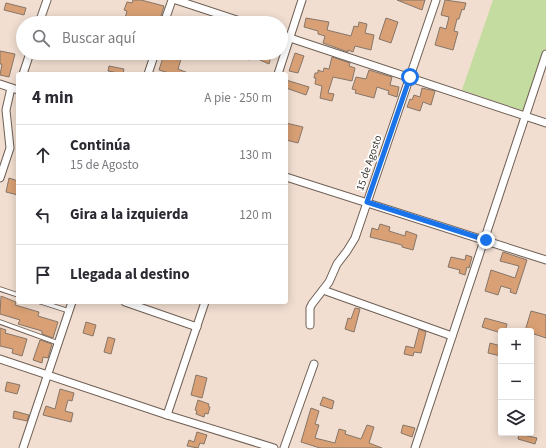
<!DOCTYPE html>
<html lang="es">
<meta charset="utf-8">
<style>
body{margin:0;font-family:"Source Sans 3",sans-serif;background:#f7f7f7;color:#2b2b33}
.controls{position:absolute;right:12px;bottom:12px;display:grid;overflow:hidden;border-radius:4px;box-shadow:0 2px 10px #0003}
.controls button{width:36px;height:36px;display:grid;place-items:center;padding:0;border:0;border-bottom:1px solid #e1e1e2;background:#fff;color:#2b2b33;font:20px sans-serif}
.stop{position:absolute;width:12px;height:12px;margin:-9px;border:3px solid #1a73e8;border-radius:50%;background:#fff}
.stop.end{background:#1a73e8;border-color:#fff;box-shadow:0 1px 4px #0008}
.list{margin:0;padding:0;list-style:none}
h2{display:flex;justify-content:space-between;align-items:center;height:52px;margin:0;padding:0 16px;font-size:17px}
h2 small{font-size:13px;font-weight:400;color:#7c7c81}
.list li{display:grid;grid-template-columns:26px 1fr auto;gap:12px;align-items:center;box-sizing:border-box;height:60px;padding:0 16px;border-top:1px solid #e1e1e2}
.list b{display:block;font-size:15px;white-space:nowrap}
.list p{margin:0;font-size:13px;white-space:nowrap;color:#7c7c81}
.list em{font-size:13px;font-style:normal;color:#7c7c81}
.icon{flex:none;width:22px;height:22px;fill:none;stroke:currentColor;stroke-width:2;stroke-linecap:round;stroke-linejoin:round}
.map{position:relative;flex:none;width:546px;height:448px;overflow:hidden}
.search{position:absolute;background:#fff;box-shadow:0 2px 10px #0003;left:16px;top:16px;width:272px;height:44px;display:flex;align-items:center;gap:10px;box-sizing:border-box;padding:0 14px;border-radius:22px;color:#7c7c81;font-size:15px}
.panel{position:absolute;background:#fff;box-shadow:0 2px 10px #0003;left:16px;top:72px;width:272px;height:232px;border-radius:4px}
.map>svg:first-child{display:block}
.green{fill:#c5dca0}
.building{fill:#d8a074;stroke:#867669}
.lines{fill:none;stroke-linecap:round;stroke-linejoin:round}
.lane-casing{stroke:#6f5f54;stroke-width:5.5}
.street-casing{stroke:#6f5f54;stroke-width:9}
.lane{stroke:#fff;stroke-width:3.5}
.street{stroke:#fff;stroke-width:7}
.route{stroke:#1a73e8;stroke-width:5}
.labels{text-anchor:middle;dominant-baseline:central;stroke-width:3.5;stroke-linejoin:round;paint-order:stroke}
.street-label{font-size:11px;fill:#413a34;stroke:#fff}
</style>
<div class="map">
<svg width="546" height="448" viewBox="0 0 546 448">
<rect width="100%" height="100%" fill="#f1ded1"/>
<polygon class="green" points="493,0 546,0 546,49 523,111 462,90"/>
<g class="building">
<polygon points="133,0 141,0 164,6 159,23 148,19 147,23 142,23 125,18 127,11 124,10 127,2 132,3"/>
<polygon points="397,0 425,0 422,10"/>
<polygon points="445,0 466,3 464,10 462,9 459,19 457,19 454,31 458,32 453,50 435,45 440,27 446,29 449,17 441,15"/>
<polygon points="6,3 26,8 24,15 4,10"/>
<polygon points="306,18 329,22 327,30 351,36 354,26 358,27 359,22 367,24 365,33 374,35 371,50 355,46 353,52 348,50 348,52 323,43 325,36 318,34 318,31 304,27"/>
<polygon points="386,18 398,22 391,43 379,39"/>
<polygon points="0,51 15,54 9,77 0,75 2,64 0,64"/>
<polygon points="231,53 272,53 269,64 251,56 250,60 230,54"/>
<polygon points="295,53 304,56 298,73 289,71"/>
<polygon points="164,54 181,59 178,69 188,73 188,74 172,74 159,70"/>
<polygon points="332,57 350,63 349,66 355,68 352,81 333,77 328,93 334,94 332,101 320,98 322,86 315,84 316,78 314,78 315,73 318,73 318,70 323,72 324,68 329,69"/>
<polygon points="109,66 124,69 123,74 108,71"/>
<polygon points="369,70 392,77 390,85 399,87 397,97 388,94 389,91 377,87 374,98 355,93 356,90 352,89 356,77 366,79"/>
<polygon points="286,80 309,87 306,95 286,88"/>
<polygon points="422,88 435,91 431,105 423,102 420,111 407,107 410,99 412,100 414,95 420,97"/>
<polygon points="286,123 303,127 298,143 286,140"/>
<polygon points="9,178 18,181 18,195 6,192"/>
<polygon points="380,224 390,227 389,231 405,236 406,231 417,235 413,250 402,247 402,245 370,237 372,228 378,230"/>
<polygon points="503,252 527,260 516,294 510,292 511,289 501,286 498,295 485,291 491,270 515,278 519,266 500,261"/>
<polygon points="466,255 472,257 469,268 467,267 465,275 459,273 460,270 448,267 451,257 465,260"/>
<polygon points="1,296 16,302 15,305 39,312 38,316 58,322 53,338 42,334 42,331 18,324 20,320 0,314"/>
<polygon points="355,308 360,309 354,332 345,329 348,318 351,319"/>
<polygon points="531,311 546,315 546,338 531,333 531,331 525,331"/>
<polygon points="485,318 507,324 505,331 501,331 501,333 482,327"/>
<polygon points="86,322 96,325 93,336 83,333"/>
<polygon points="0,328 6,330 5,333 27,339 22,356 12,353 13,349 0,346"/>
<polygon points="419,329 426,332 421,353 414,352 413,356 404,354 406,346 414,348"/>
<polygon points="108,337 115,339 111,354 104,352"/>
<polygon points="40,340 52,344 48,358 43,357 42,363 33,360"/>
<polygon points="490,343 501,346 501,356 488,353"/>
<polygon points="196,375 207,378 202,398 191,395"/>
<polygon points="7,382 20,385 17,394 5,391"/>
<polygon points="60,389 74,393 72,401 68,400 65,411 73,413 71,422 43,415 46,406 55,409"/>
<polygon points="323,397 334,401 332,409 320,405"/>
<polygon points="198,400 209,404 208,406 210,407 208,414 205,413 204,417 196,414 197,411 195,410"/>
<polygon points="311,408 319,411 315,424 319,425 315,438 335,443 339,429 346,431 345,434 361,439 367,425 374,427 369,443 382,448 320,448 301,442"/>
<polygon points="14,411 29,415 27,421 13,418"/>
<polygon points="403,425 415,428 412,437 401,433"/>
<polygon points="197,432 207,435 204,444 200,443 198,448 187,446 189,440 194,442"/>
<polygon points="519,434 537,438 535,444 518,439"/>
</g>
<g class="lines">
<defs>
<g id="lane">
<polyline points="0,289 18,295"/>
<polyline points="41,302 69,311"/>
<polyline points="0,322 58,343"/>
</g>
<g id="street">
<polyline points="176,0 246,23"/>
<polyline points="39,23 47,0"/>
<polyline points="164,23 172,0"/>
<polyline points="281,35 546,123"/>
<polyline points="23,74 30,53"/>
<polyline points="148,74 155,53"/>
<polyline points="278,74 302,0"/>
<polyline points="0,84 18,90"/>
<polyline points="286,177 546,260"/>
<polyline points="0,178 10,148 6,110 11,88"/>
<polyline points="323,290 452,336"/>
<polyline points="125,302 197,327"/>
<polyline points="310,325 310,308 312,304 329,282 337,264 347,251 355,238 436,0"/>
<polyline points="0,359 167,415 274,448"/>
<polyline points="167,415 205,302"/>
<polyline points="23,448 72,302"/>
<polyline points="284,448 314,364"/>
<polyline points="415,448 546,54"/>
</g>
</defs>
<use href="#lane" class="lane-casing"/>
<use href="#street" class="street-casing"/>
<use href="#lane" class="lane"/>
<use href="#street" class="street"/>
</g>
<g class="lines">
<polyline class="route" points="410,77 367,202 486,240"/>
</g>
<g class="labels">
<g class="street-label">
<text transform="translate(369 163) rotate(-71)">15 de Agosto</text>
</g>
</g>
</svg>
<div class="controls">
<button>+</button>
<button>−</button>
<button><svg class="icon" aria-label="layers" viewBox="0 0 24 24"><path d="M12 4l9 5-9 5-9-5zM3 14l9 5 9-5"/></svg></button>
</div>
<div class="stop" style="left:410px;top:77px"></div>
<div class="stop end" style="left:486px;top:240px"></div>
<div class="search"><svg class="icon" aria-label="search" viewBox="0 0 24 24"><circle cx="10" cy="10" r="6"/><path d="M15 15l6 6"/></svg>Buscar aquí</div>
<section class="panel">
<h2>4 min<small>A pie · 250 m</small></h2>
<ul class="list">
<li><svg class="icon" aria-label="ahead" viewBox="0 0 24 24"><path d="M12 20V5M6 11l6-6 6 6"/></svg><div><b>Continúa</b><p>15 de Agosto</p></div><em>130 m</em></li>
<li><svg class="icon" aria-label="left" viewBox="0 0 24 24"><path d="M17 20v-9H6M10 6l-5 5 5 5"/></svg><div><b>Gira a la izquierda</b></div><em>120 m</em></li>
<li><svg class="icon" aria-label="arrive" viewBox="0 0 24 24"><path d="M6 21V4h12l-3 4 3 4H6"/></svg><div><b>Llegada al destino</b></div></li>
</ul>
</section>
</div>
